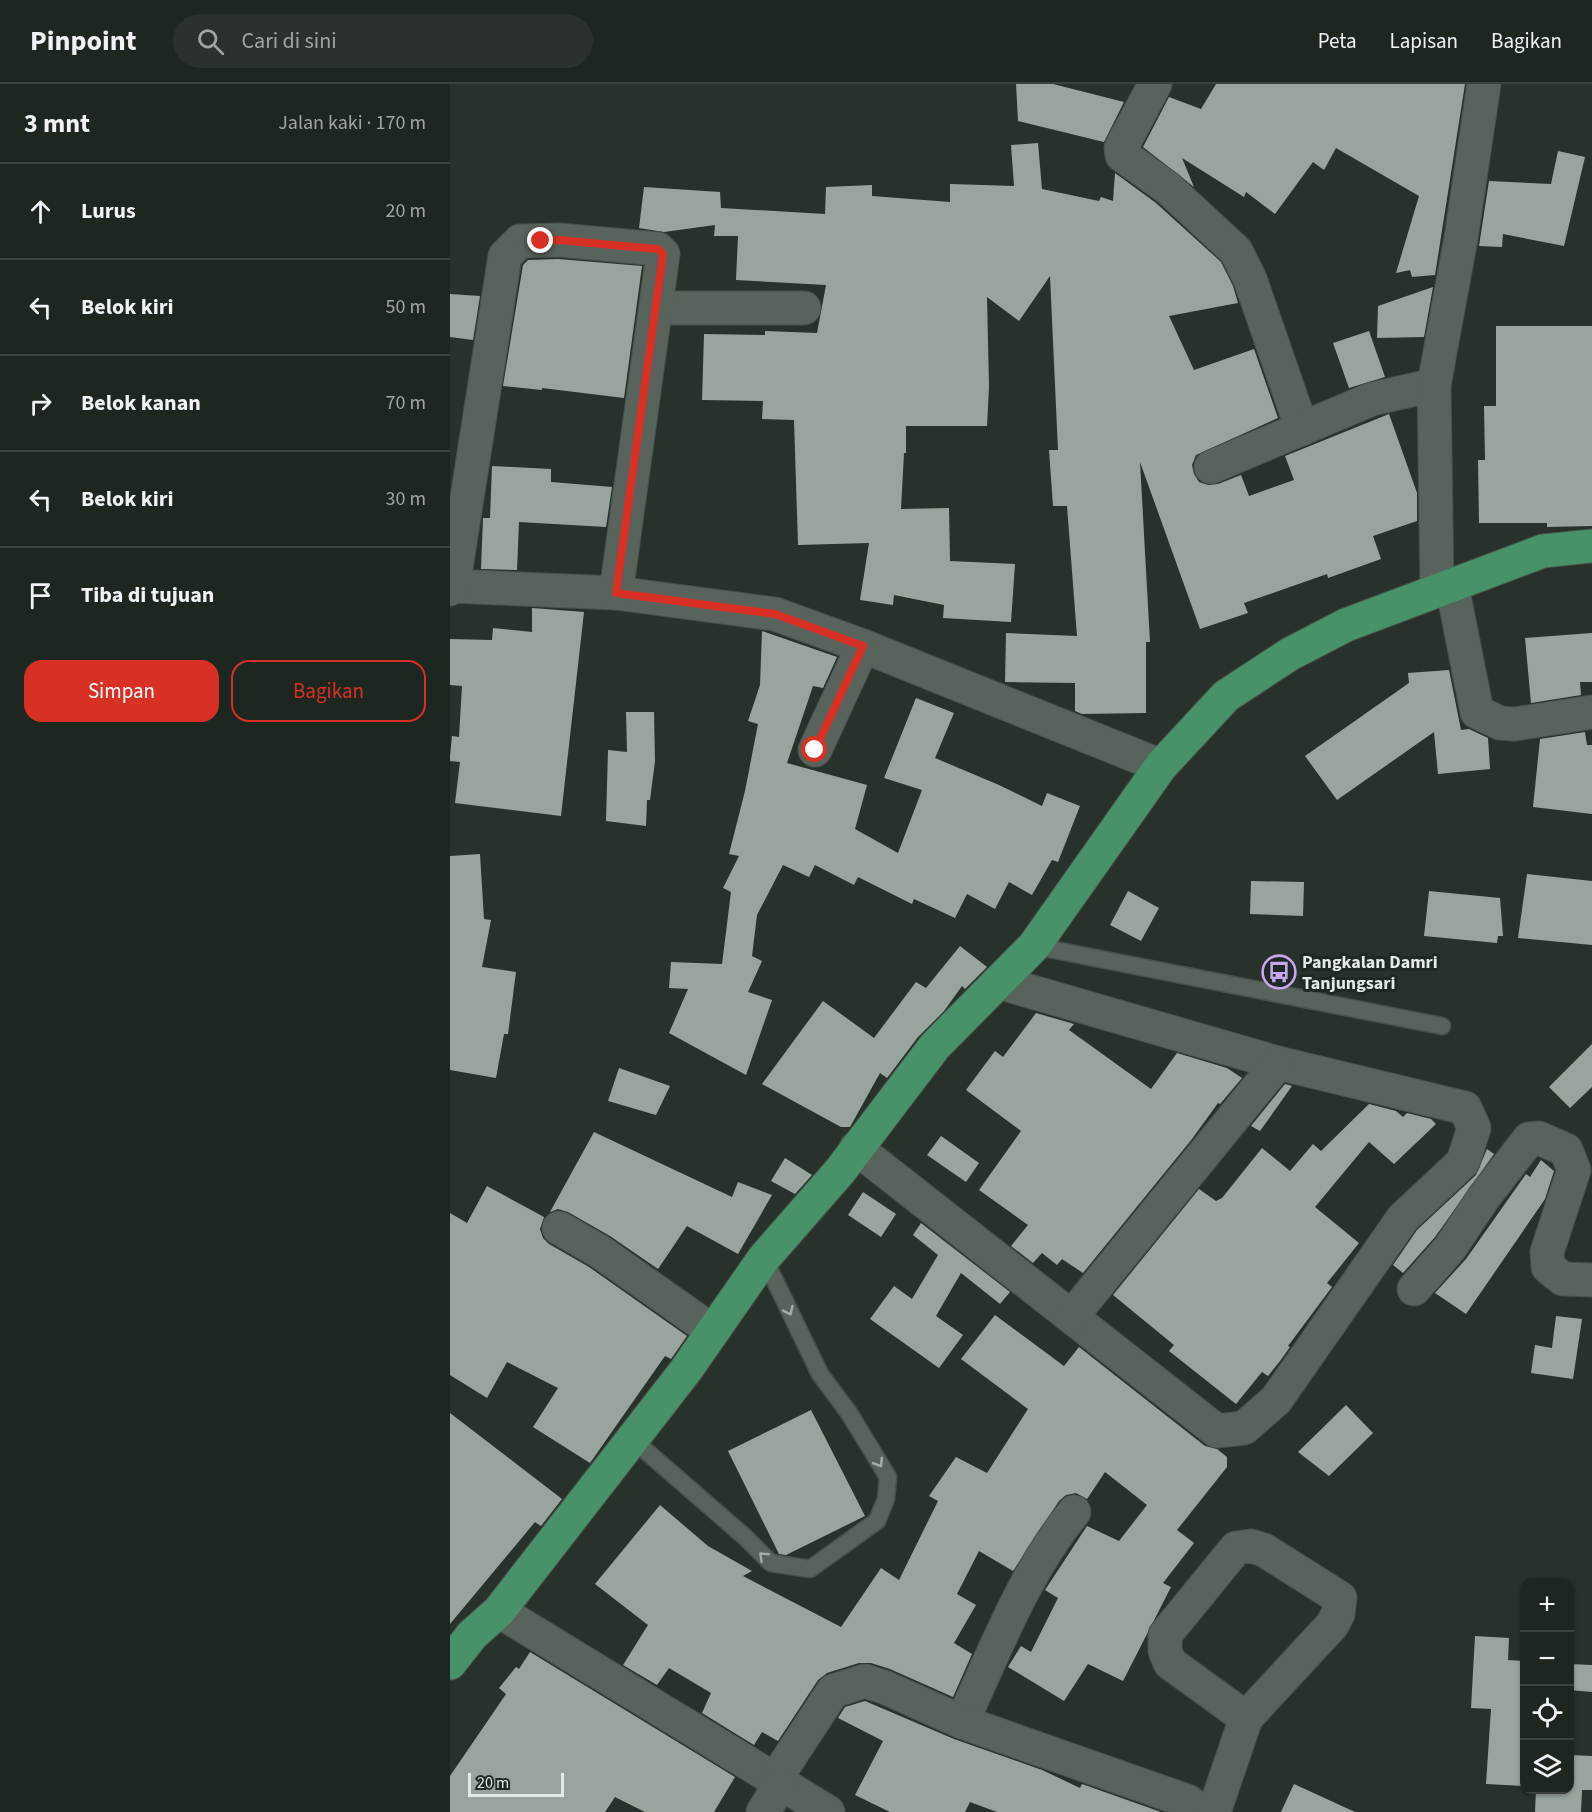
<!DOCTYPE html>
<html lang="id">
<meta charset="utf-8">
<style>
body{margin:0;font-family:"Source Sans 3",sans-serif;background:#2b322d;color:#f1f3f6}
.controls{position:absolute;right:18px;bottom:18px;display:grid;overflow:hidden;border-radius:12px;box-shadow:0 2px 4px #0004}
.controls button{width:54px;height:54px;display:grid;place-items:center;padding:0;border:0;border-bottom:2px solid #3c433e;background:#1e2620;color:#f1f3f6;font:30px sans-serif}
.scale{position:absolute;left:18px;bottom:15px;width:96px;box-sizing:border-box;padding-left:6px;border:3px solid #e4eae5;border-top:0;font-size:16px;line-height:21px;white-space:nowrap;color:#e4eae5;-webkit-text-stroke:4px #1f2822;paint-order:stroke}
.stop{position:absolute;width:18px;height:18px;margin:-14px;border:4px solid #d93025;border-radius:50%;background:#fff}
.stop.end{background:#d93025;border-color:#fff;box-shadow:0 2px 6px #0008}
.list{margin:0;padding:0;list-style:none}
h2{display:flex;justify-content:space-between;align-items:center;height:78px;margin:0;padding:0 24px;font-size:26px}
h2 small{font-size:20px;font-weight:400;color:#a1a5a5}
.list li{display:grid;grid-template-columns:39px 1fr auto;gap:18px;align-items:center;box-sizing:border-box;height:96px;padding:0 24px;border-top:2px solid #3c433e}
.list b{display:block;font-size:22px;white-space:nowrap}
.list em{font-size:20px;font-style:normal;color:#a1a5a5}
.actions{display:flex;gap:12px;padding:18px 24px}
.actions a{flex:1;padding:14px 0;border:2px solid #d93025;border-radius:18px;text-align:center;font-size:21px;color:#d93025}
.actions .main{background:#d93025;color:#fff}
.icon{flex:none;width:33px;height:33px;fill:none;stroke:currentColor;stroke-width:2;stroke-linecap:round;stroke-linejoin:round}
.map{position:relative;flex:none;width:1142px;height:1728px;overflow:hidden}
header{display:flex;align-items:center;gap:36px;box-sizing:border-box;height:84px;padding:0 30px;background:#1e2620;border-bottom:2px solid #3c433e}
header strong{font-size:28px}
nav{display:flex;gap:33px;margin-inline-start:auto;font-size:21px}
.search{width:420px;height:54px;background:#2b322d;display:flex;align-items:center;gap:15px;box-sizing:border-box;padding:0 21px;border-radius:33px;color:#a1a5a5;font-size:22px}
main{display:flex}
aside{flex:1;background:#1e2620}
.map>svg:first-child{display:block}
.building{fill:#99a59c}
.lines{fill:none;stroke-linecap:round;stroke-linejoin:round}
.service-casing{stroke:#48504a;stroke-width:19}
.minor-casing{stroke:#48504a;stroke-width:35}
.trunk-casing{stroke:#48504a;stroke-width:35}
.service{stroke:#58635b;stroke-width:16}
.minor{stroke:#58635b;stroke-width:33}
.trunk{stroke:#479268;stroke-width:33}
.oneway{stroke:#a5ada7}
.route{stroke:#d93025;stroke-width:8}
.labels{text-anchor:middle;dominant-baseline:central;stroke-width:6;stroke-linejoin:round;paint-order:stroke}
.poi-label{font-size:18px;font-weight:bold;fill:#e4eae5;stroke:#1f2822;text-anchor:start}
</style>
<header>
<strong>Pinpoint</strong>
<div class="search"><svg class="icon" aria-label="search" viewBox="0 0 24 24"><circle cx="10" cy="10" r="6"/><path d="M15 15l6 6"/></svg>Cari di sini</div>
<nav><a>Peta</a><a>Lapisan</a><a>Bagikan</a></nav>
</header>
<main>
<aside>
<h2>3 mnt<small>Jalan kaki · 170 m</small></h2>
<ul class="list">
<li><svg class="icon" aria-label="ahead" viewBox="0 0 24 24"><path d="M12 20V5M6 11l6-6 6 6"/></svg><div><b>Lurus</b></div><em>20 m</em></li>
<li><svg class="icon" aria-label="left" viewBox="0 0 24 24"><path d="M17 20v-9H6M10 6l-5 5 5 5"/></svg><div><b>Belok kiri</b></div><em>50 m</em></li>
<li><svg class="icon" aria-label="right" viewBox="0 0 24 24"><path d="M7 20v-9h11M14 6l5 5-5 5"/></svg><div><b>Belok kanan</b></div><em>70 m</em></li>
<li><svg class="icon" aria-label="left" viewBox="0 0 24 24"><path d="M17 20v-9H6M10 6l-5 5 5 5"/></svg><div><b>Belok kiri</b></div><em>30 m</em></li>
<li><svg class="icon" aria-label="arrive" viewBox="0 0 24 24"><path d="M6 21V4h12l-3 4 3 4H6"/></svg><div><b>Tiba di tujuan</b></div></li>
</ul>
<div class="actions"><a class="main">Simpan</a><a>Bagikan</a></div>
</aside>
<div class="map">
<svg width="1142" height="1728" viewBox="0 0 1142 1728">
<rect width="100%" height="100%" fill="#28322b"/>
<g class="building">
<polygon points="566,0 603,0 674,18 654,58 568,37"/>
<polygon points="766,0 1015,0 985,191 962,193 960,186 946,189 969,112 886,64 874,86 863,78 825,130 796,108 794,113 732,74 744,103 693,63 719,13 751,25"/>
<polygon points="588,59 592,105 649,117 651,113 663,117 665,89 706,119 771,178 783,202 788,219 719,232 744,286 804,265 828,334 746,371 742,381 744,390 749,398 758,401 768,400 791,391 799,412 844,396 835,372 939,330 967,409 967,437 923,452 931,475 878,494 877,490 794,519 798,529 750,545 690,378 700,558 696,558 696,629 632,630 625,627 625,599 555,598 556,549 627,552 617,422 603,422 599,366 608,366 600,192 569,237 537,213 539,303 537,342 456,342 456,369 454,369 451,425 499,424 500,477 565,480 561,538 493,534 494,521 444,511 443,521 410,516 419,459 348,461 344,336 312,335 313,317 252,316 254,250 315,251 315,247 367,249 376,201 286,196 288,152 264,152 265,141 214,148 189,144 194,103 270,108 271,124 375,130 376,103 422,101 422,112 500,118 500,100 564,102 561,61"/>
<polygon points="1108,67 1135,73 1114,162 1053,150 1052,163 1029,162 1039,97 1101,100"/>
<polygon points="108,175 192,182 174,314 92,304 92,306 53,302 73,181 78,176"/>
<polygon points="983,203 974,253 927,254 928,222"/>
<polygon points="0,210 30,212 23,256 0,253"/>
<polygon points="1046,242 1142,242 1142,442 1097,443 1097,439 1029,439 1028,376 1035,376 1034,322 1046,322"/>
<polygon points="919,247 935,293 899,304 883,259"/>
<polygon points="42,382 101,385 101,398 162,403 156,443 69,438 67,486 31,485 33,434 40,434"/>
<polygon points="82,524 134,528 111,732 5,719 10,678 0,677 0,672 2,652 9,653 12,602 0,601 0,555 42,556 43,544 82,548"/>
<polygon points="312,547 387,573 373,604 363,602 337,679 417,701 405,745 448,769 472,706 434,694 466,614 504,629 485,674 549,701 592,722 597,709 630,722 608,778 602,776 582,811 559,798 545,825 517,810 505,834 464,815 462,820 408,793 404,801 365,781 359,793 333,781 307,831 302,872 312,877 298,908 322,916 296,991 219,949 238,905 219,904 221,878 272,880 281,808 273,804 289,772 279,770 295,707 308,640 298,637 310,601"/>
<polygon points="1142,549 1142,598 1130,598 1131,611 1081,619 1075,554"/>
<polygon points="999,586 1011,646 1019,645 1038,654 1040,685 988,690 984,648 887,716 855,672 959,599 958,589"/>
<polygon points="176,628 204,628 205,677 200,716 197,716 196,742 156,737 158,666 177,668"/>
<polygon points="1135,648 1137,661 1142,661 1142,730 1083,723 1090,655"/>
<polygon points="30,770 34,835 41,836 32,883 66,888 58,950 54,950 46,994 0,986 0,772"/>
<polygon points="1077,790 1142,797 1142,861 1068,854"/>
<polygon points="801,797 854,798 853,832 800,830"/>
<polygon points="678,807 709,824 691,857 660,841"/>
<polygon points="979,807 1050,814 1053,852 1048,852 1047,859 974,852"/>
<polygon points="510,862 537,883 515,905 512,902 494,927 468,953 437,994 430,989 400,1043 391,1043 312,1000 373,917 424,954 466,898 476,904"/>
<polygon points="586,929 624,940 619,946 701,1005 727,969 777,984 792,994 770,1020 768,1019 742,1055 633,1189 612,1175 607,1181 592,1169 583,1179 561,1162 578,1141 529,1106 571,1047 516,1006 545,967 553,973"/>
<polygon points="1142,960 1142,1003 1120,1024 1099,1003"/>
<polygon points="169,984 220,1002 206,1031 158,1017"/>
<polygon points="835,1000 842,1002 810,1047 801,1042"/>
<polygon points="919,1020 946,1027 953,1033 957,1029 981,1035 986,1040 944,1080 919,1058 865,1123 909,1159 877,1199 882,1203 838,1262 840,1263 830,1277 818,1292 812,1288 786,1320 719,1267 724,1261 663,1211 749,1105 766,1117 772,1114 812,1064 840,1087 863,1060 871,1067"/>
<polygon points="144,1048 282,1113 288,1098 322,1111 288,1170 237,1142 208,1185 160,1152 118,1128 108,1125 100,1128"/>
<polygon points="491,1052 529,1079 516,1098 477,1071"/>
<polygon points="1037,1065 1044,1070 985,1153 953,1189 943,1181 967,1146 1026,1091"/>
<polygon points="335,1074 362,1091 345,1110 321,1097"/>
<polygon points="1091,1076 1104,1087 1095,1115 1016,1230 985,1209 1016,1175 1076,1090 1080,1093"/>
<polygon points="37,1102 94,1133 90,1145 93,1154 99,1160 139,1183 237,1252 221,1275 215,1272 140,1379 83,1343 108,1304 57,1278 37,1314 0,1291 0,1129 17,1139"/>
<polygon points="413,1108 446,1130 431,1153 398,1131"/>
<polygon points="471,1139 560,1208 550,1220 511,1189 486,1232 513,1251 489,1284 420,1235 444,1202 462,1215 488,1171 463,1151"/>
<polygon points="545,1231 614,1282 629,1263 755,1362 767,1365 777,1373 777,1383 727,1446 744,1459 713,1499 721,1503 673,1597 638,1580 614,1617 558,1583 571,1562 581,1568 608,1514 595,1506 637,1442 669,1457 697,1421 655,1388 637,1415 626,1409 616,1411 609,1417 563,1487 529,1467 507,1510 526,1521 504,1559 522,1570 503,1613 440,1585 421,1579 409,1579 377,1589 368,1596 328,1657 312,1648 304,1661 252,1629 261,1609 219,1584 207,1601 173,1581 198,1541 145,1500 210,1421 258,1462 302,1487 293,1492 391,1543 431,1484 449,1496 488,1417 479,1412 506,1373 537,1389 578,1325 511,1275"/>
<polygon points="1106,1232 1132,1235 1123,1295 1081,1289 1085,1261 1102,1264"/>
<polygon points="896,1321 923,1349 879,1392 848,1368"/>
<polygon points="361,1326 415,1432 336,1471 329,1470 278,1367"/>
<polygon points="0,1329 112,1415 91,1442 85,1438 0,1540"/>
<polygon points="1025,1552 1059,1554 1058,1576 1074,1577 1074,1702 1036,1700 1041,1625 1021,1624"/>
<polygon points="80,1568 285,1693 264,1728 195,1728 165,1713 155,1728 0,1728 0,1692 56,1610 49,1604 66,1583 69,1585"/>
<polygon points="1119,1580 1142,1581 1142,1608 1119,1606"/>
<polygon points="415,1617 504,1655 592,1686 630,1704 632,1700 711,1728 547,1728 520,1718 515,1728 440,1728 405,1711 433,1657 388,1634 395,1623"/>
<polygon points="1119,1671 1142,1672 1142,1706 1132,1706 1131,1728 1085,1728 1086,1706 1119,1706"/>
<polygon points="844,1700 905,1728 831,1728"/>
</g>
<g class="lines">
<defs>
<g id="service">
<polyline points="584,862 992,942"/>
<polyline points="181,1354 295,1453 321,1479 360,1485 427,1437 436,1415 438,1393 399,1329 370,1290 314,1174"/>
</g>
<g id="minor">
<polyline points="705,0 671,64 672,71 718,104 786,167 800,195 852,345"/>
<polyline points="206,224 354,224"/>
<polyline points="761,383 922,315 984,301"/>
<polyline points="0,502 166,509 325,530 413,562 711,682"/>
<polyline points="1002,502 1027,628 1050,639 1065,640 1142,628"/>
<polyline points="0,505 3,503 55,172 70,157 109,156 208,165 213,170 166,509"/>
<polyline points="987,506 984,301 1011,154 1034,0"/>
<polyline points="365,666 413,562"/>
<polyline points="406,1064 767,1347 794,1344 826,1316 953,1134 1013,1078 1024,1044 1015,1024 828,979 548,898"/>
<polyline points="109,1144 149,1167 261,1246"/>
<polyline points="964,1205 1000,1164 1034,1113 1079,1055 1089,1054 1116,1066 1124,1086 1097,1168 1098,1183 1113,1195 1142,1196"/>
<polyline points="622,1232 828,979"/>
<polyline points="49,1527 378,1728"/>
<path d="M 512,1638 C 545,1567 574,1489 624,1428"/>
<polyline points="324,1697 383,1607 415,1597 434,1603 512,1638 737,1717 754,1728"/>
<polyline points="313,1728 330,1701"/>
<polyline points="764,1728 796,1634 882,1541 888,1530 890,1514 814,1466 801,1462 786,1464 715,1551 715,1567 720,1579 796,1634"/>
</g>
<polyline id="trunk" points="0,1579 22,1551 49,1527 236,1286 314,1174 390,1087 485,962 584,862 711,682 776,612 840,570 896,541 1093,467 1142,462"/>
</defs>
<use href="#service" class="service-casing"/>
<use href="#minor" class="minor-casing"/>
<use href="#trunk" class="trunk-casing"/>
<use href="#service" class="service"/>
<use href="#minor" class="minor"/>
<use href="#trunk" class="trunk"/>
</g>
<defs><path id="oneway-chevron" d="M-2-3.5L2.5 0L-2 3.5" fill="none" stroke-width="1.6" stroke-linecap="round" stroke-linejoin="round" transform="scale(1.5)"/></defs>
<g class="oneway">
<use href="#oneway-chevron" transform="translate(339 1227) rotate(64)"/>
<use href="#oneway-chevron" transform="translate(429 1379) rotate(58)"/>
<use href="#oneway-chevron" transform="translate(313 1472) rotate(-137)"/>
</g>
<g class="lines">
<polyline class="route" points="91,157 109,156 195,164 208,165 213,170 166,509 325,530 413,562 365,666"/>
</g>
<defs>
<symbol id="bus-ring" viewBox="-11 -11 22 22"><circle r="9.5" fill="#1f2822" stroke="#c8a5ee" stroke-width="1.5"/><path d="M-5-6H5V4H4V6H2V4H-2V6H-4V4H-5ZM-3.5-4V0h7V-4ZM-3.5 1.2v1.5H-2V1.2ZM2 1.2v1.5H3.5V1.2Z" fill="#c8a5ee"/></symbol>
</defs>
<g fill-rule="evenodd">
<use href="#bus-ring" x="810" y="869" width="38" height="38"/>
</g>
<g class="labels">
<g class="poi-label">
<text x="852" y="878">Pangkalan Damri<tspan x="852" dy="21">Tanjungsari</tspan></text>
</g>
</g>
</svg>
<div class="controls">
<button>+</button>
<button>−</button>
<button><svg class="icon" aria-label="locate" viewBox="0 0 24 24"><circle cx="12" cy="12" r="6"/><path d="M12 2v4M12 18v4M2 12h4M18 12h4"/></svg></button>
<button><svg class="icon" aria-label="layers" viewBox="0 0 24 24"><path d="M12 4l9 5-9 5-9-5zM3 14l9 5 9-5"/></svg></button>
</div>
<div class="scale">20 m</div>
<div class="stop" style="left:365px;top:666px"></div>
<div class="stop end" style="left:91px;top:157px"></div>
</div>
</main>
